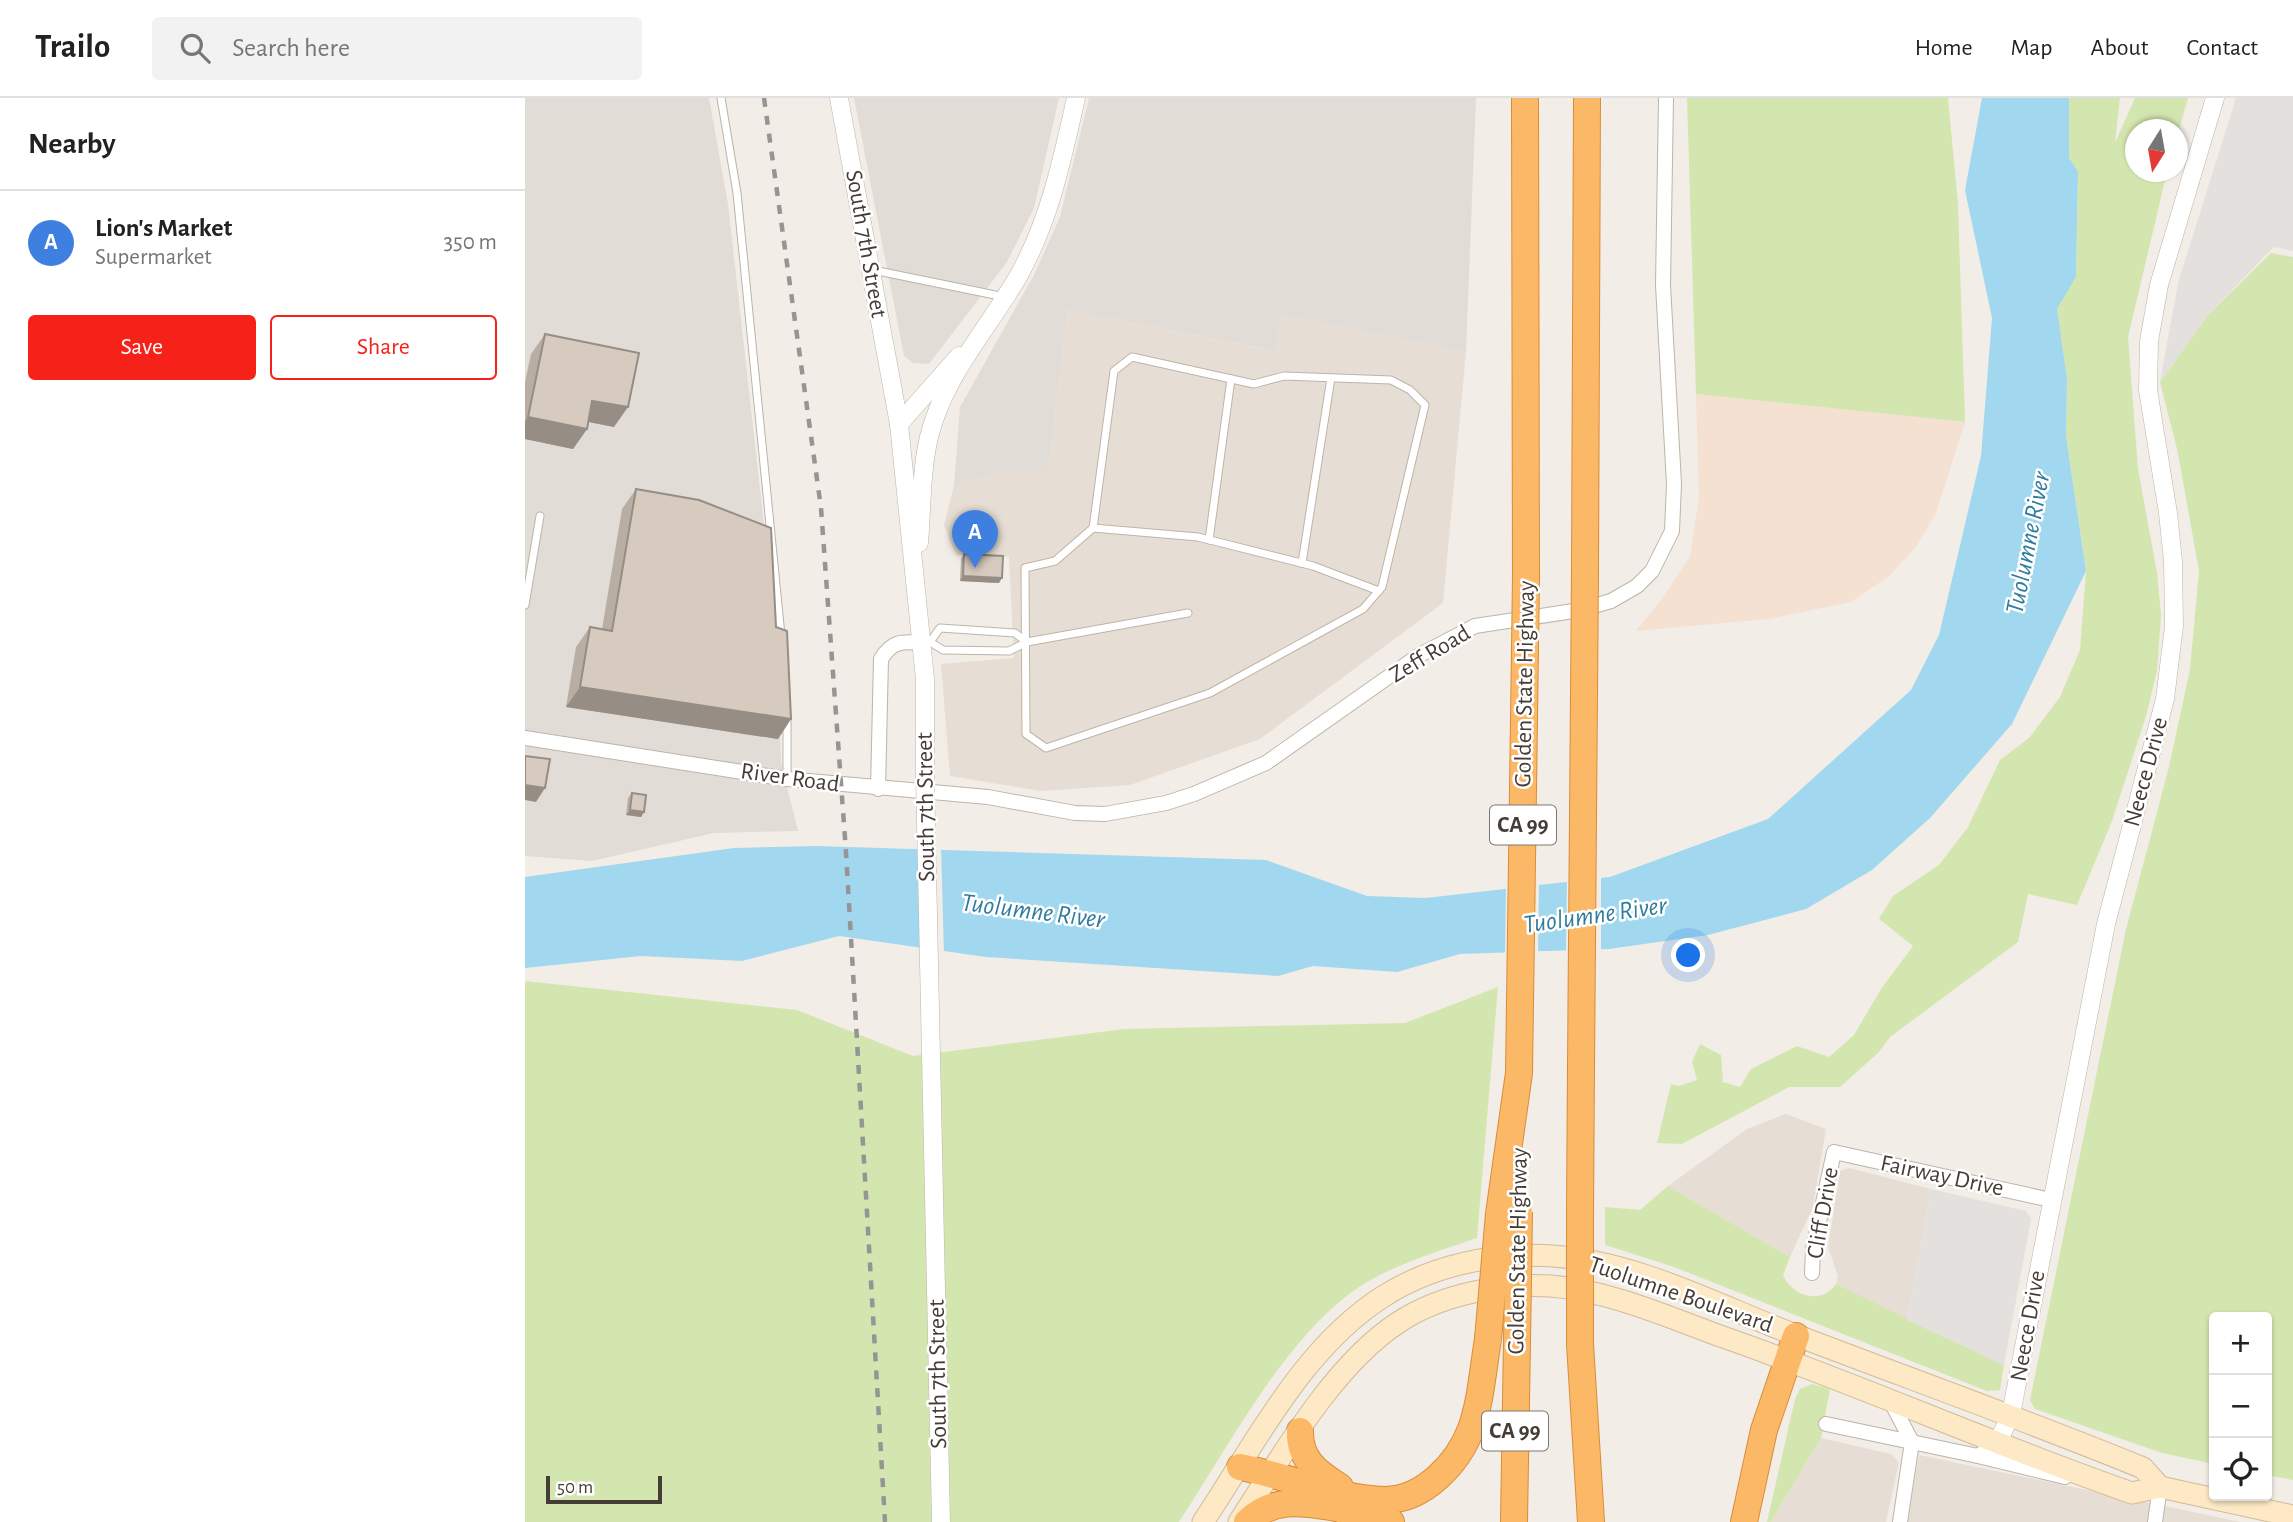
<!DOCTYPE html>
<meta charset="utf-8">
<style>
body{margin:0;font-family:"Alegreya Sans",sans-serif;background:#f2f2f2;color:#222}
.controls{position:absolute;right:21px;bottom:21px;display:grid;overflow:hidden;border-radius:7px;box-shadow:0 2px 5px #0004}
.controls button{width:63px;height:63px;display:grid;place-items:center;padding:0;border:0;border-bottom:2px solid #e0e0e0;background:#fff;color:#222;font:35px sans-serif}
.compass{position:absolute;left:1600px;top:21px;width:63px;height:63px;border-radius:50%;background:#fff;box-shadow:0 2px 5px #0004;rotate:191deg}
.scale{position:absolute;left:21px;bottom:18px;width:116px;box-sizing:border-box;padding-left:7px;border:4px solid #453d35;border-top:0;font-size:19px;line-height:24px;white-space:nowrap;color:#453d35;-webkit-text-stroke:5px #fff;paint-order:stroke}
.you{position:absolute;left:1164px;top:858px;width:24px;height:24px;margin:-18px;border:5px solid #fff;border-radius:50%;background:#1a73e8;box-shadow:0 0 0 10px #1a73e833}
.badge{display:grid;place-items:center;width:46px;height:46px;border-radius:50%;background:#f62119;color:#fff;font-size:23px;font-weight:700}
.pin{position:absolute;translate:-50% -58px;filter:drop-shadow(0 2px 4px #0008)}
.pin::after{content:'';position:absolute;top:37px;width:24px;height:21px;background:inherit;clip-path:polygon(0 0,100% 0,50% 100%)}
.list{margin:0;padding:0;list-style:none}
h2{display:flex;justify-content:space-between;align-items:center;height:91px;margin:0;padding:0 28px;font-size:30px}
h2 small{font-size:23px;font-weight:400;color:#767676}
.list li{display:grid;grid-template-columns:46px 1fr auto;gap:21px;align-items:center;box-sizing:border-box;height:105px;padding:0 28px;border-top:2px solid #e0e0e0}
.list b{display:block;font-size:26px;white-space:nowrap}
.list p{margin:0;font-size:23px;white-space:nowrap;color:#767676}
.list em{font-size:23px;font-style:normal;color:#767676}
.actions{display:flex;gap:14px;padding:21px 28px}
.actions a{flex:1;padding:16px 0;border:2px solid #f62119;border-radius:7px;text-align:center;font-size:24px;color:#f62119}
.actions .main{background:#f62119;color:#fff}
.icon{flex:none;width:38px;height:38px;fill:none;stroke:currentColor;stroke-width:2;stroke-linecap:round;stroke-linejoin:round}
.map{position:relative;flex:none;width:1768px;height:1424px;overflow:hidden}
header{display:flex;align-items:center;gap:42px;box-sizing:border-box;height:98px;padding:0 35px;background:#fff;border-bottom:2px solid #e0e0e0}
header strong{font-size:33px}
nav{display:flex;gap:38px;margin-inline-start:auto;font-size:24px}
.search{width:490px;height:63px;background:#f2f2f2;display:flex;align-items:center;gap:18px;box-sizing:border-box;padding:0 24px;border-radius:7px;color:#767676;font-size:26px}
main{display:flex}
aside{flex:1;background:#fff}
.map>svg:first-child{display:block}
.residential{fill:#e6ded4}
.commercial{fill:#f4e1d1}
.industrial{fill:#e2dcd7}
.green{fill:#d4e6af}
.parking{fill:#e3e0de}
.water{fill:#a2d8ef}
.pier{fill:#f2ede6}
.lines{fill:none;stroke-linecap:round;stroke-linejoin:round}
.service-casing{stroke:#beb4a8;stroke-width:9}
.minor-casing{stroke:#beb4a8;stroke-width:16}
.tertiary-casing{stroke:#beb4a8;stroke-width:19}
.secondary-casing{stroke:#d2bb96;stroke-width:23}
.motorway-casing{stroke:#da8c38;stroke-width:28}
.service{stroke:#fff;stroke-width:7}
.minor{stroke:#fff;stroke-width:14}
.tertiary{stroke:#fff;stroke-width:18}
.secondary{stroke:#fde9c5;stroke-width:21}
.motorway{stroke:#fbb968;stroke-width:26}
.rail{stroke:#959595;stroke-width:4.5;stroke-dasharray:9 9;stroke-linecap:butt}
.tertiary-bridge-casing{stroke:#beb4a8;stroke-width:19;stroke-linecap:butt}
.motorway-bridge-casing{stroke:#da8c38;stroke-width:28;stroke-linecap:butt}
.tertiary-bridge{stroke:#fff;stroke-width:18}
.motorway-bridge{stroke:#fbb968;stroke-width:26}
.wall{fill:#b9aea3}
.shaded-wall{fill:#968d85}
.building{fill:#d7cabe;stroke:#968d85;stroke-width:2}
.labels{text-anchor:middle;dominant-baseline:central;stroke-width:5;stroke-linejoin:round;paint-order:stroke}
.shield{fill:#fff;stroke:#7d7772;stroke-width:2}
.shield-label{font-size:23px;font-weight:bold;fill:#453d35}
.street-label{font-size:24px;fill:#453d35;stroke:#fff}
.water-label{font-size:26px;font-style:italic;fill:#2e7c9e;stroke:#fff}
</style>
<header>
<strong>Trailo</strong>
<div class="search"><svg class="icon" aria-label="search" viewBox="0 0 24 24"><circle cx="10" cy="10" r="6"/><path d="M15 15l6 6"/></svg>Search here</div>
<nav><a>Home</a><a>Map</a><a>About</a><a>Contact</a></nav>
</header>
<main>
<aside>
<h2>Nearby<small></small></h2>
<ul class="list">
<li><span class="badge" style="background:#3f7fe0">A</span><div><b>Lion's Market</b><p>Supermarket</p></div><em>350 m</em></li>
</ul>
<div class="actions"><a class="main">Save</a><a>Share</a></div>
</aside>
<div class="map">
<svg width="1768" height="1424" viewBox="0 0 1768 1424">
<rect width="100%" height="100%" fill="#f2ede6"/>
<g class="residential">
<polygon points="543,212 748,253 756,217 941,254 918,505 735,641 605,687 516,693 425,678 416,566 489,560 484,459 431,457 419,427 429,387 473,374 523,375"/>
<polygon points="1261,1016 1301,1031 1288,1109 1265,1159 1143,1088 1222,1031"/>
<polygon points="1324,1070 1406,1091 1382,1222 1311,1186 1313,1178 1303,1149 1315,1073"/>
<polygon points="1296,1340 1366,1356 1374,1364 1361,1424 1246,1424"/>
<polygon points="1394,1357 1716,1424 1382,1424"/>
</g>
<polygon class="commercial" points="1171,296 1440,324 1411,415 1390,450 1364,478 1326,504 1243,521 1111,533 1137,501 1165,458 1174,400"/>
<g class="industrial">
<polygon points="0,0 184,0 203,106 251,533 256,665 273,733 189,735 67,763 0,758"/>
<polygon points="329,0 534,0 509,110 482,164 404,266 388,265 379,258"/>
<polygon points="564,0 951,0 941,254 756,217 749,253 543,212 523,375 473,374 429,387 435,309 509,177 535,119"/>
</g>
<g class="green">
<polygon points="1162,0 1423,0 1433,106 1440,324 1171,296"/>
<polygon points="1544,0 1595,0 1590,45 1610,0 1663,0 1653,35 1652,32 1610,32 1610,74 1642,74 1603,239 1613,371 1632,475 1636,517 1632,573 1621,618 1587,723 1552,807 1503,796 1493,844 1365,939 1353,955 1315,989 1264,989 1157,1046 1132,1045 1146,986 1154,988 1172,982 1167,964 1175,946 1196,957 1198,984 1215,989 1226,971 1272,948 1304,959 1329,937 1356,891 1388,848 1354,821 1368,798 1414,767 1443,729 1475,662 1504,640 1535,599 1555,552 1561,473 1541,338 1542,281 1531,211 1551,179 1553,73 1544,60"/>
<polygon points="1746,155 1768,159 1768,1382 1742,1377 1742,1219 1689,1219 1689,1366 1637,1355 1510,1311 1505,1302 1601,831 1644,669 1665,571 1674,473 1653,355 1635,284 1683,217"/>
<path d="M 0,883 L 272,912 L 388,958 L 599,931 L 880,925 L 973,889 L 952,1140 C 909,1155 860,1169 824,1196 C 755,1249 702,1351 654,1424 L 0,1424 Z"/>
<path d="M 1143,1088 L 1265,1159 L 1258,1177 C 1267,1199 1297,1207 1311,1186 L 1479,1267 L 1475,1292 L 1462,1293 L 1149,1169 L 1080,1147 L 1080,1109 L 1115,1112 Z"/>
<polygon points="1287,1286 1305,1291 1296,1340 1246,1424 1242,1424 1270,1301 1275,1291"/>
</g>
<g class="parking">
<polygon points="1711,0 1768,0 1768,153 1749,149 1743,155 1683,217 1635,284 1653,185"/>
<polygon points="1406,1091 1501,1113 1506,1121 1479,1267 1382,1222"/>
</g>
<polygon class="water" points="1457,0 1544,0 1544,60 1553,73 1551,179 1532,211 1542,281 1541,338 1561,473 1487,626 1405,720 1347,772 1281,811 1183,837 1084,851 935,856 872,874 788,868 753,878 461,859 314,838 217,863 116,858 0,870 0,779 209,750 291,748 741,762 842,798 901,800 1085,779 1243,721 1386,592 1414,537 1456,358 1467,220 1440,92"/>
<g class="pier">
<polygon points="394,748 416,749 419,856 396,853"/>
<polygon points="1076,776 1076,855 1041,856 1042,780"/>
<polygon points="1014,784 1013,857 980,858 981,787"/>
</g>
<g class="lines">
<defs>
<g id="service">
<polyline points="196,0 212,95 256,537"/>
<polyline points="348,172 480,199"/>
<polygon points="607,259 729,286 759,278 866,282 885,292 900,307 857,489 838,511 685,595 521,650 501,636 500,470 530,463 568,430 589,273"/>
<polyline points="568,430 673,439 788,468 854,493"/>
<polyline points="684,442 706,281"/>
<polyline points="777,465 806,280"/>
<polyline points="0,507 15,418"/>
<polyline points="405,544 415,530 490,535 502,544"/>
<polyline points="397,545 405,544 418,552 484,553 502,544 663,515"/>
<polyline points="262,681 262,619"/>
</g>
<g id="minor">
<polyline points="0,640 262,681 463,699 550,715 580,716 641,705 669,696 741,665 893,558 950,528 1055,512 1086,503 1112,488 1127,473 1147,433 1149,386 1138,187 1141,0"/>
<path d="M 353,691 L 356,561 C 367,543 377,543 397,545"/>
<polyline points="1287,1175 1288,1151 1309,1054 1526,1102"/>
<polyline points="1365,1302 1387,1344 1375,1424"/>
<polyline points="1301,1326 1453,1358 1473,1344"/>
<polyline points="1453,1358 1540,1379"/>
<polyline points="1630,1424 1635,1389"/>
</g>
<g id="tertiary">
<polyline points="314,0 374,326 400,581 400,678"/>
<polyline points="374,326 434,258"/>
<path d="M 394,445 C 397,410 396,373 404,339 C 419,277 464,230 494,177 C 525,121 537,62 551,0"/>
<polyline points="1473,1344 1486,1316 1581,826 1640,601 1649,528 1648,463 1643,415 1623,292 1624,243 1634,187 1690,0"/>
</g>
<g id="secondary">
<path d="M 678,1424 C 730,1346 778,1249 859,1198 C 908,1167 970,1154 1028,1158 C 1113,1164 1194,1208 1273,1238 C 1388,1282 1503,1323 1618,1370 L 1635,1389"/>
<path d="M 714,1424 C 757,1358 808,1267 874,1224 C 917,1196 976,1185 1026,1188 C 1085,1193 1143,1219 1198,1239 C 1336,1287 1469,1347 1607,1395 L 1635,1389 L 1768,1418"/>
</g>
<g id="motorway">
<polyline points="1000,0 1001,479"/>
<polyline points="1060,473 1062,0"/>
<polyline points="1055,1115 1056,968"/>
<polyline points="974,1116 994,975"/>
<polyline points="1055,1246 1066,1424"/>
<path d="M 775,1333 C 774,1362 793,1375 815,1389"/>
<path d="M 715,1369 C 760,1377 816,1402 860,1402 C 899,1402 933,1365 946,1331 C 956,1303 958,1271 963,1241"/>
<polyline points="815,1411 866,1424"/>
<path d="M 722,1424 C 749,1398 779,1405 813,1410"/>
<polyline points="989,1424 992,1243"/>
<polyline points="1219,1424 1239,1332 1271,1238"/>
</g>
</defs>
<use href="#service" class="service-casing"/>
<use href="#minor" class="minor-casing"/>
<use href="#tertiary" class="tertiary-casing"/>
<use href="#secondary" class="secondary-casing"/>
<use href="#motorway" class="motorway-casing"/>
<use href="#service" class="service"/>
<use href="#minor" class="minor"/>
<use href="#tertiary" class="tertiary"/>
<use href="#secondary" class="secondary"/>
<use href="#motorway" class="motorway"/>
<polyline class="rail" points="239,0 296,410 321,754 360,1424"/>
<defs>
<polyline id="tertiary-bridge" points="400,678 416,1424"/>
<g id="motorway-bridge">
<polyline points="1056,968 1060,473"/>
<polyline points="994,975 1001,479"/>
<polyline points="963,1241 974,1116"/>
<polyline points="992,1243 994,1114"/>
<polyline points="1055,1246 1055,1115"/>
</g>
</defs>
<use href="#tertiary-bridge" class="tertiary-bridge-casing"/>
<use href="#motorway-bridge" class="motorway-bridge-casing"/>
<use href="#tertiary-bridge" class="tertiary-bridge"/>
<use href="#motorway-bridge" class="motorway-bridge"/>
</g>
<g class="wall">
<polygon points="20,236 89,329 63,324 62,331 48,351 0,341 0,284 6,256"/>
<polygon points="111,391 251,529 266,621 253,641 41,609 51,549 65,529 77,531 97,411"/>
<polygon points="439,456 474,485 435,483 436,461"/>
<polygon points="107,695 119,714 116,719 101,717 103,700"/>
</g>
<g class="shaded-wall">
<polygon points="67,303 103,309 89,329 54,322"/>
<polygon points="3,319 62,331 48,351 0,341 0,323"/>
<polygon points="438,478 477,480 474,485 435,483"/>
<polygon points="55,589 266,621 253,641 41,609"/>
<polygon points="0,687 20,690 11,704 0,702"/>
<polygon points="105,712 119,714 116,719 101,717"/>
</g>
<g class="building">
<polygon points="20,236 114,255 103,309 67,303 62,331 3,319"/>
<polygon points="111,391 174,402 246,430 251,529 262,533 266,621 55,589 65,529 87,533"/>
<polygon points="439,456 478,458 477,480 438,478"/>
<polygon points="0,658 25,661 20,690 0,687"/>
<polygon points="107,695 121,697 119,714 105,712"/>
</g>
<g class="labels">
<g class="shield">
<rect x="965" y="707.5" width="66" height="39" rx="5"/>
<rect x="957" y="1313.5" width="66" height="39" rx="5"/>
</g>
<g class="shield-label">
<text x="998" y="727">CA 99</text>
<text x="990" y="1333">CA 99</text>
</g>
<g class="street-label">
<text transform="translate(341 146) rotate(80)">South 7th Street</text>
<text transform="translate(905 556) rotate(-31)">Zeff Road</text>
<text transform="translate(1000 586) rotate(-89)">Golden State Highway</text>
<text transform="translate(1621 674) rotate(-75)">Neece Drive</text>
<text transform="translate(265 680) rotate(8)">River Road</text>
<text transform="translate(401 709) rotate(-91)">South 7th Street</text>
<text transform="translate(1417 1078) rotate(12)">Fairway Drive</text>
<text transform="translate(1298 1115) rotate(-80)">Cliff Drive</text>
<text transform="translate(993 1153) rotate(-89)">Golden State Highway</text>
<text transform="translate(1156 1197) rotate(19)">Tuolumne Boulevard</text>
<text transform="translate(1503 1228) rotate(-80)">Neece Drive</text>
<text transform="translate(413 1276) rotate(-91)">South 7th Street</text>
</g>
<g class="water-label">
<text transform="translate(1503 445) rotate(-79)">Tuolumne River</text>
<text transform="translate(508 813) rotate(7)">Tuolumne River</text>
<text transform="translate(1070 817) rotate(-8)">Tuolumne River</text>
</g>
</g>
</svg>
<div class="controls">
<button>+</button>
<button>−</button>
<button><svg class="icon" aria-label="locate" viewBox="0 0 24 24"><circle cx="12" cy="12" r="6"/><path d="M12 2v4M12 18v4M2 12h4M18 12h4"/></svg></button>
</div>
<svg class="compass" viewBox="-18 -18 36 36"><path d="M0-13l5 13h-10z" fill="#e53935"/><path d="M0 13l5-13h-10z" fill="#767676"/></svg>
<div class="scale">50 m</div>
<div class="you"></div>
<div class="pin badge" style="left:450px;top:470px;background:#3f7fe0">A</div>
</div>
</main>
